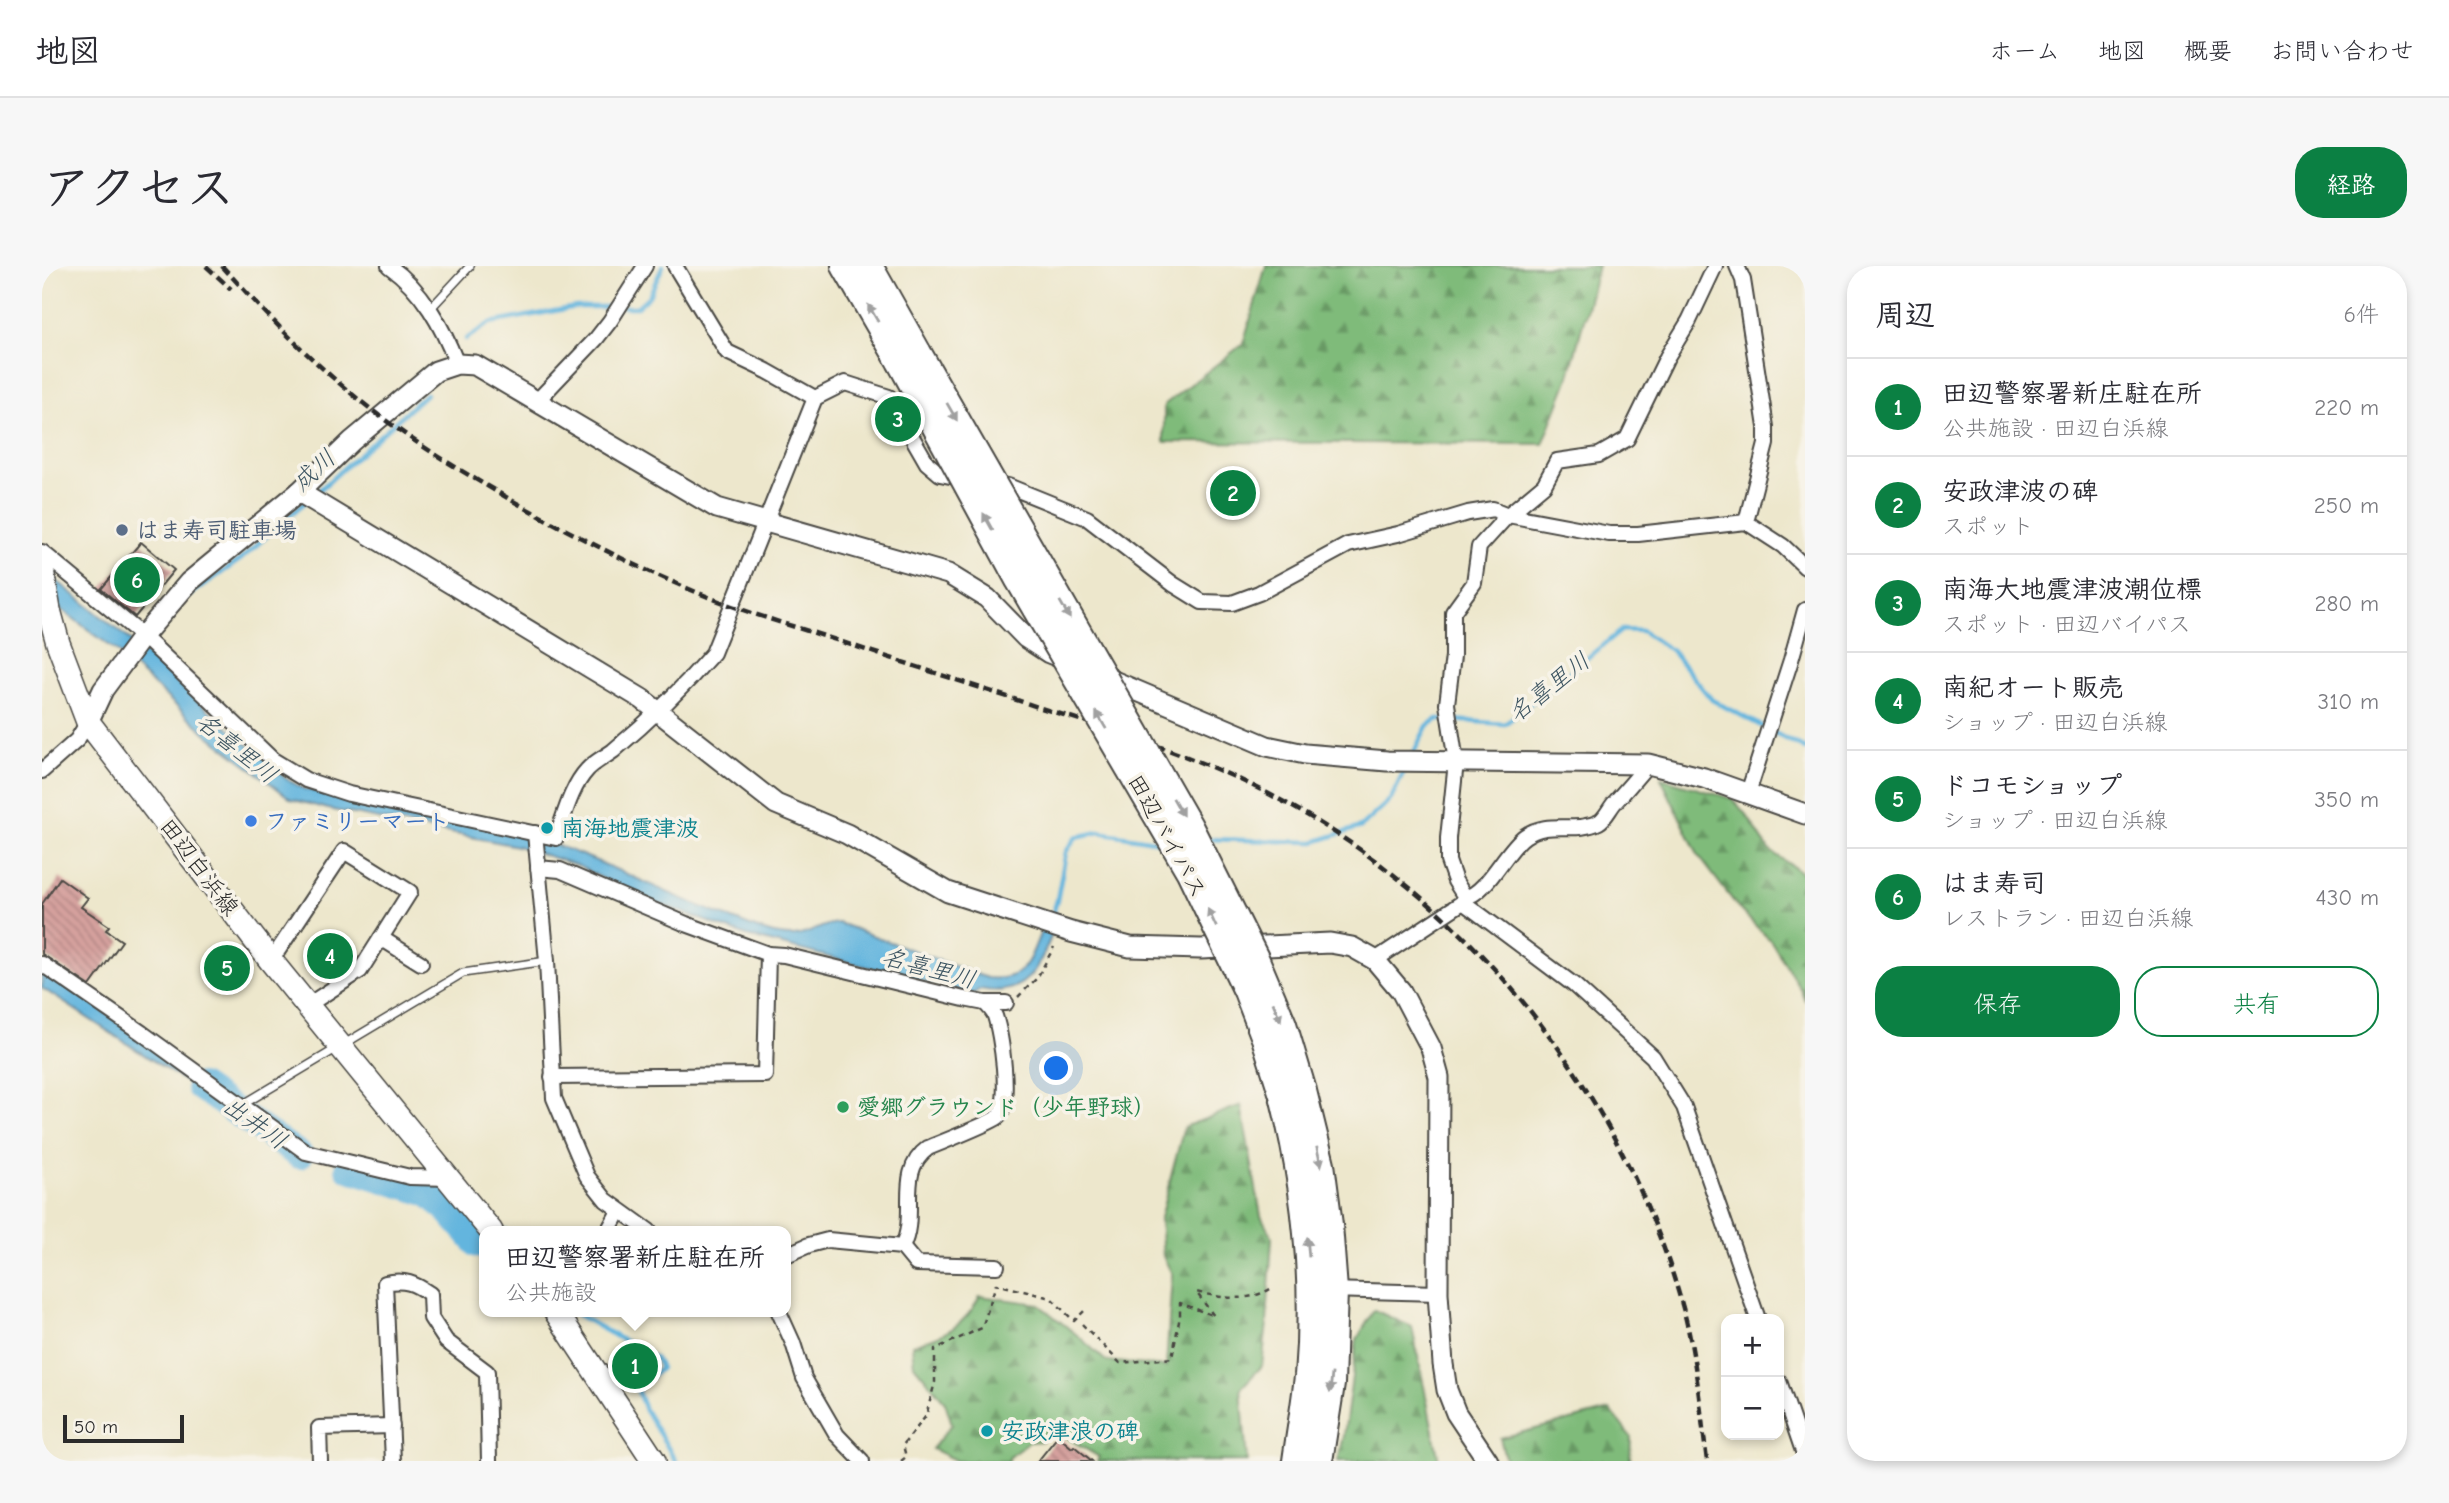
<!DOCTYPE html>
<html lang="ja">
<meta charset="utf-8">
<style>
body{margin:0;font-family:"Comic Neue","Klee One",sans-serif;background:#f7f7f7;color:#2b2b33}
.controls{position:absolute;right:21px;bottom:21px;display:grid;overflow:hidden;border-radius:14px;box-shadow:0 4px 10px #0003}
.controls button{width:63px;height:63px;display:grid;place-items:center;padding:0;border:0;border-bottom:2px solid #e1e1e2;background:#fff;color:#2b2b33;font:35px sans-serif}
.scale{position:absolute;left:21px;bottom:18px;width:121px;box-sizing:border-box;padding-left:7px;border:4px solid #2b2b2b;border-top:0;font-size:19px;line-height:24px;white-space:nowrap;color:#2b2b2b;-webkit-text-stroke:5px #f7f3e8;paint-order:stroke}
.you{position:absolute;left:1015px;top:803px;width:24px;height:24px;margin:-18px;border:5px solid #fff;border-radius:50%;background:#1a73e8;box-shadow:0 0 0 10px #1a73e833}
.badge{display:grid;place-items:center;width:46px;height:46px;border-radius:50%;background:#0b8043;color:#fff;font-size:23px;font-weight:700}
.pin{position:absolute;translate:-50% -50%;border:4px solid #fff;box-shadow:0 2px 7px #0006}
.popup{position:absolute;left:437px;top:960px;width:312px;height:91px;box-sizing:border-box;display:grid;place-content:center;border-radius:14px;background:#fff;filter:drop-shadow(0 2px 5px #0005);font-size:23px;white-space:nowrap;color:#7c7c81}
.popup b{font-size:26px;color:#2b2b33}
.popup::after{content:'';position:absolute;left:50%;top:100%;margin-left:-14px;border:14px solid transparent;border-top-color:#fff}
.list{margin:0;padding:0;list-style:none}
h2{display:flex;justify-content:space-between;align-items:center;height:91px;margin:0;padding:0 28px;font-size:30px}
h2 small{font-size:23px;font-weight:400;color:#7c7c81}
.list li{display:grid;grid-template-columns:46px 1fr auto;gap:21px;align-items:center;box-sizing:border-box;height:98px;padding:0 28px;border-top:2px solid #e1e1e2}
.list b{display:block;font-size:26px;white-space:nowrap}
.list p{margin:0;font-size:23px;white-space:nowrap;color:#7c7c81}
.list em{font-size:23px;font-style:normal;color:#7c7c81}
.actions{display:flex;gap:14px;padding:21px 28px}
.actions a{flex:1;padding:16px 0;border:2px solid #0b8043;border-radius:28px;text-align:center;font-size:24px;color:#0b8043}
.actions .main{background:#0b8043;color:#fff}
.map{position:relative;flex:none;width:1763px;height:1195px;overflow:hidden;border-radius:28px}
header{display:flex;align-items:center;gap:42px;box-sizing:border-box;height:98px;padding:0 35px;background:#fff;border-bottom:2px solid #e1e1e2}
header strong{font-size:33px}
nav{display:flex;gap:38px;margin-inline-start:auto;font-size:24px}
.intro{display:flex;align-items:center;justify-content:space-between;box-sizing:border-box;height:168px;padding:0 42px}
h1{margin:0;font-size:49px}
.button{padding:18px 32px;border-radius:28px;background:#0b8043;color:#fff;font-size:24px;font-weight:700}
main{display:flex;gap:42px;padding:0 42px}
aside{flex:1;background:#fff;border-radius:28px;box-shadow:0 4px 10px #0003}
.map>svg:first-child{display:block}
.forest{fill:url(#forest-firs);stroke:#557352;stroke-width:2}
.water{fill:#63b5de;stroke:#477084;stroke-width:2}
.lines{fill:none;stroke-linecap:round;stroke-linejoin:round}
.stream{stroke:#63b5de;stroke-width:4.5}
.river{stroke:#63b5de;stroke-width:28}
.building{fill:url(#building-back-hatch)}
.lane-casing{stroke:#484743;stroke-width:10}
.street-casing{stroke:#484743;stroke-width:18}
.secondary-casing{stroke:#484743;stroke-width:23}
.primary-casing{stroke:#484743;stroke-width:26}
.highway-casing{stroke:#484743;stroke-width:30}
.path{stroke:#484743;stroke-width:2.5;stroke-dasharray:5 5;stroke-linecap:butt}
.lane{stroke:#fff;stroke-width:7}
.street{stroke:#fff;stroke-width:14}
.secondary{stroke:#fff;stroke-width:19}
.primary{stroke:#fff;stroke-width:23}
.highway{stroke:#fff;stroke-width:26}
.rail{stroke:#2b2b2b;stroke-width:4.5;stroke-dasharray:10 5;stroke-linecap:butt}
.highway-bridge-casing{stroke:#484743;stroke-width:30;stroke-linecap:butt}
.highway-bridge{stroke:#fff;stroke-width:26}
.oneway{fill:#a0a0a0}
.service-dot{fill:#5c6f8a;stroke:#f7f3e8;stroke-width:2.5}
.shop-dot{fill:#3f7fe0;stroke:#f7f3e8;stroke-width:2.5}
.culture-dot{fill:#0f9aa8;stroke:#f7f3e8;stroke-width:2.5}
.leisure-dot{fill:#2e9e5b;stroke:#f7f3e8;stroke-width:2.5}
.labels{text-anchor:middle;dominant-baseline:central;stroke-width:7;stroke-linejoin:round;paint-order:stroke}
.service-label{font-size:23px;font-weight:bold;fill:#4e5e75;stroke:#f7f3e8;text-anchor:start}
.shop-label{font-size:23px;font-weight:bold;fill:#366cbe;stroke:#f7f3e8;text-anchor:start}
.culture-label{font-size:23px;font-weight:bold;fill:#0d838f;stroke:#f7f3e8;text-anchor:start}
.street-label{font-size:23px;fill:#2b2b2b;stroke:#f7f3e8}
.leisure-label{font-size:23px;font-weight:bold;fill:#27864d;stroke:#f7f3e8;text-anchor:start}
.water-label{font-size:24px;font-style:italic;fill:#3c5461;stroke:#f7f3e8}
</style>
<header>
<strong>地図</strong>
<nav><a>ホーム</a><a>地図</a><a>概要</a><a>お問い合わせ</a></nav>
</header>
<div class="intro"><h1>アクセス</h1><a class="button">経路</a></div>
<main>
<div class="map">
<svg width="1763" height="1195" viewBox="0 0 1763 1195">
<defs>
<pattern id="forest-firs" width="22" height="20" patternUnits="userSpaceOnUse" patternTransform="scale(1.75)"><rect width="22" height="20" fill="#7fbb7a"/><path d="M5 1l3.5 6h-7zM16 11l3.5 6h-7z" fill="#689864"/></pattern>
<pattern id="building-back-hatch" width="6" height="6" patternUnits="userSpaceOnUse" patternTransform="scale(1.75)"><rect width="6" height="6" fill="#d6a19e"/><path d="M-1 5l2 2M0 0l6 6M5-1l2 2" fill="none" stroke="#ae8381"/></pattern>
</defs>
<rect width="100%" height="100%" fill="#f7f3e8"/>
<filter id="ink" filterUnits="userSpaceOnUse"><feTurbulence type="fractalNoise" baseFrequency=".0143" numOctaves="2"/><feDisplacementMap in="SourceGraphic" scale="14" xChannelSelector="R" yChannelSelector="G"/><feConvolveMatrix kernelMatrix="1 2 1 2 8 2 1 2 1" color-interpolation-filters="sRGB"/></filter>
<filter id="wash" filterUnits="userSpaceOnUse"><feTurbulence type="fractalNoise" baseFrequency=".00686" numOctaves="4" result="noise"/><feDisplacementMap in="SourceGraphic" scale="28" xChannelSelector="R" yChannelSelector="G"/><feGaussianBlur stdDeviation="1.57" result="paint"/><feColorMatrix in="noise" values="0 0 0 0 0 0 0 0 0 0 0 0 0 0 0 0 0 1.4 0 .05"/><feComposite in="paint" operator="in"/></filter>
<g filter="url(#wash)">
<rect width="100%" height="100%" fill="#ede7cc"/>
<g class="forest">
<polygon points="1224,0 1556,0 1526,114 1501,178 1122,176 1122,139 1201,78"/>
<polygon points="1619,512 1691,533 1706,551 1727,584 1763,609 1763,735 1759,724 1729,675 1699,645 1656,589"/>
<path d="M 1199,839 L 1219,950 L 1230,971 L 1225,1057 L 1220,1100 L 1199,1122 L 1205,1195 L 1055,1195 L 1057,1191 L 1006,1161 L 1000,1175 L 986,1176 L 967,1192 L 967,1195 L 915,1195 L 890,1183 L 910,1158 L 903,1136 L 872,1099 L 870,1079 C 902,1069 922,1062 938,1030 L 996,1038 L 1035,1069 L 1064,1095 L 1124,1101 L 1130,1008 L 1121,990 L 1118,952 L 1142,861 Z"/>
<polygon points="1332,1044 1370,1061 1397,1195 1296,1195 1302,1170 1315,1073"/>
<polygon points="1568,1144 1589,1171 1588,1195 1464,1195 1458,1172"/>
</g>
<g class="water">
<path d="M 0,303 L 80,367 L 243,512 L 262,523 L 486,570 C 554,590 618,626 685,651 C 705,658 729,671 751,670 C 768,669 781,657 797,657 L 945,712 C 984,716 987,694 1000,663 L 1011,666 C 996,703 984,732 938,723 L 931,728 L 705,670 L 596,630 L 534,599 L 475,580 L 286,543 L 249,533 L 166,469 L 76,386 L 0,329 Z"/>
<polygon points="0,701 192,839 185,843 0,722"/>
</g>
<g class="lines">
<g class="stream">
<polyline points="582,41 595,41 607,30 621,0"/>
<polyline points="424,73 448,57 534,41 573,41"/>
<polyline points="273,228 384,128"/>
<polyline points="148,329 198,294 263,236"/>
<polyline points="1370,490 1385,460 1396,453 1463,458 1580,364 1600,365 1630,385 1670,434 1763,483"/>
<polyline points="1165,573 1272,576 1319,561 1349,533 1364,501"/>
<polyline points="1009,654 1015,634 1024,586 1034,571 1057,566 1118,576"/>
<polyline points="464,964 465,965"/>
<polyline points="531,1046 614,1093 619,1102 595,1123 603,1144 634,1195"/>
</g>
<g class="river">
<polyline points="158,821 257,889"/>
<polyline points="307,902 387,927 406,944 436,978"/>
</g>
</g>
<g id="blocks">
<g class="building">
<polygon points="99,276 132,304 93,351 59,323"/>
<polygon points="18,612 46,632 39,641 67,660 64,664 80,675 48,720 0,688 0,638"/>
<polygon points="1016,1170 1030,1182 1032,1180 1050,1195 996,1195"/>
</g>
</g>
</g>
<g filter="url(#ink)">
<use href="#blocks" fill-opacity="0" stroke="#484743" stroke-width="2"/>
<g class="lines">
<defs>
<g id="lane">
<polyline points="388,43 428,0"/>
<polyline points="200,839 421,707 505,695"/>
</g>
<g id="street">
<path d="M 347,0 C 381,24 400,60 415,98"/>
<polyline points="633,0 685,86 725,105 773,132"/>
<polyline points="1695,0 1701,14 1724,161 1724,178 1704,256"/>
<polyline points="494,136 554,73 568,55 603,0"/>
<polyline points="950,217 966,220 1045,252 1131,318 1160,336 1190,337 1217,327 1306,279 1356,268 1426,247 1451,243 1466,249 1567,268 1596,268 1704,256 1741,280 1763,301"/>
<path d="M 0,286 L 101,370 L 231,494 L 264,514 L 307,528 L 514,572 C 522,551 529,521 545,504 C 552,496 563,491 571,485 C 607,455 641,422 671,387 L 773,132 L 803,117 L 847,131 L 885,197 L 898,208 L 923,213"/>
<polyline points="0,505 35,474 46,456"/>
<polyline points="1706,527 1749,394 1763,344"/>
<polyline points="493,567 505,695 512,832 545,910 564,934 607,965"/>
<polyline points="496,602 518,604 644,658 726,688 742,689 922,733 943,737 964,737"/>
<path d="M 1423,631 C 1444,629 1464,583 1483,570 C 1507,553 1533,568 1557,556 C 1564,552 1568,541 1574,535 C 1585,523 1596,510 1606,498"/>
<polyline points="1421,636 1532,719 1611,791 1642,841 1716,1053"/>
<polyline points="339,672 379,697"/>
<polyline points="1333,694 1421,636 1423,631 1413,615 1406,595 1406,572 1414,496 1405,438 1411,390 1411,346 1432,317 1437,281 1466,249 1502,219 1515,195 1557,189 1585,173 1625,91 1647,55 1673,0"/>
<polyline points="229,695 302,585 368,626 318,705 266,739"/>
<polyline points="0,698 100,767 264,886 368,911 407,912"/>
<polyline points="510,811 723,809 726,688"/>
<polyline points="566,965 577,945"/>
<path d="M 860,981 C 877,949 853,906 886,882 C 900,876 947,858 956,851 C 970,837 959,768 953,750 C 951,745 947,741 943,737"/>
<polyline points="744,989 767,979 786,974 860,981 874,998 955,1000"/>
<polyline points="1287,1024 1396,1027"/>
<polyline points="737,1046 751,1077 762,1112 795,1169 820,1195"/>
<polyline points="1737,1115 1763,1191"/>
<polyline points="278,1195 277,1162 350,1160"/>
<path d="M 351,1195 L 343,1017 C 363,1013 372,1017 388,1028 L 389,1052 L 404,1075 L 445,1106 L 447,1195"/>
</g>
<g id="secondary">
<polyline points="257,226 600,433 734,538 805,568 906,626 1029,666 1088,681 1159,683 1288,677 1310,681 1333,694 1359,725 1389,782 1397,811 1396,1027 1401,1098 1405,1124 1414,1147 1446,1195"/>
<polyline points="1060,410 1225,480 1263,488 1345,495 1606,498 1662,512 1763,548"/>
<polyline points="46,456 61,424 101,370 147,316 257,226 310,175 394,105 415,98 433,99 675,242 906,308 945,332 984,372 1007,387 1026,395"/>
</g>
<g id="primary">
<polyline points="0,304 7,344 16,377 46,456 229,695 449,965"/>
<polyline points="514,1046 612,1195"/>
</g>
<g id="highway">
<polyline points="803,0 858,95"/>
<polyline points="827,0 876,87"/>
<polyline points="1261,825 1279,898 1287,959 1292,1024 1289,1118 1277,1195"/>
<path d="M 1241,829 C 1264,921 1274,1015 1266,1110 C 1263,1138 1258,1167 1254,1195"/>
</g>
</defs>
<use href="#lane" class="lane-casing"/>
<use href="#street" class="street-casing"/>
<use href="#secondary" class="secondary-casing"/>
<use href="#primary" class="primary-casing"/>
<use href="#highway" class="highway-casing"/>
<g class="path">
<polyline points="976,731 995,712 1012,681"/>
<path d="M 1040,1058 L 1078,1097 L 1130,1092 L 1138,1050 L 1138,1037 L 1172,1050 L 1154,1026 C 1181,1032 1205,1037 1230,1022"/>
<polyline points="859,1195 864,1191 861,1179 884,1150 893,1116 893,1083 940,1062 954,1018 1009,1032 1032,1055 1045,1042"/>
</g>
<use href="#lane" class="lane"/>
<use href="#street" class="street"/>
<use href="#secondary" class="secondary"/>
<use href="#primary" class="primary"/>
<use href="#highway" class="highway"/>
<g class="rail">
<polyline points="164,0 189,23"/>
<path d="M 180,0 C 221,45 263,89 310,128 C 359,169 415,203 471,235 C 541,274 614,312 690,340 C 725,353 761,363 797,375 C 864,397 932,420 999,442 C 1061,461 1122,480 1181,506 C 1401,602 1573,805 1639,1035 C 1654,1086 1658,1142 1665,1195"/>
</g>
<defs>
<g id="highway-bridge">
<polyline points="876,87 1147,560 1214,694 1241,758 1261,825"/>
<polyline points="858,95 977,314 1148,606 1205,725 1223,772 1241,829"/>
</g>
</defs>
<use href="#highway-bridge" class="highway-bridge-casing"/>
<use href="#highway-bridge" class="highway-bridge"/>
</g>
<defs><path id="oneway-solid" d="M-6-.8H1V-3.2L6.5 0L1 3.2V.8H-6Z" transform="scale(1.75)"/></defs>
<g class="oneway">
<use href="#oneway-solid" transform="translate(831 47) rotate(-120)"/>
<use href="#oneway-solid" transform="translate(910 146) rotate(60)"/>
<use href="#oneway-solid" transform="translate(946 256) rotate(-119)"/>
<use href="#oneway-solid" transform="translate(1023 344) rotate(60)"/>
<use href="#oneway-solid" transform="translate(1059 454) rotate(-120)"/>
<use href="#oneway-solid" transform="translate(1136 541) rotate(60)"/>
<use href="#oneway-solid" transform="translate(1170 652) rotate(-115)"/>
<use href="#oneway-solid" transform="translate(1235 746) rotate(67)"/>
<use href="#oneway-solid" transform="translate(1277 891) rotate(77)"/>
<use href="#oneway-solid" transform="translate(1266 981) rotate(-95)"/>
<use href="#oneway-solid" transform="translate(1289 1117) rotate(96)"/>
</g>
</g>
<circle class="service-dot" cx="80" cy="264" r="7"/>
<circle class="shop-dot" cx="209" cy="555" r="7"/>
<g class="culture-dot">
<circle cx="505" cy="562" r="7"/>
<circle cx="945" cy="1165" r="7"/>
</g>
<circle class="leisure-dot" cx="801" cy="841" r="7"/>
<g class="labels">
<g class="service-label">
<text x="94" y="264">はま寿司駐車場</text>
</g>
<g class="shop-label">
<text x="223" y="555">ファミリーマート</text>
</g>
<g class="culture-label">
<text x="519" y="562">南海地震津波</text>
<text x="959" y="1165">安政津浪の碑</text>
</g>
<g class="street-label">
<text transform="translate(1125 570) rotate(61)">田辺バイパス</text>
<text transform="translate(157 601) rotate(53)">田辺白浜線</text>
</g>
<g class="leisure-label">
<text x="815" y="841">愛郷グラウンド（少年野球）</text>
</g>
<g class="water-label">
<text transform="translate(272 204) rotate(-42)">成川</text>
<text transform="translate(1507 421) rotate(-38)">名喜里川</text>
<text transform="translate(195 482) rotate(39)">名喜里川</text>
<text transform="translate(887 702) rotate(15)">名喜里川</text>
<text transform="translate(213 857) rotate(35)">出井川</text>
</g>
</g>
</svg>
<div class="controls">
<button>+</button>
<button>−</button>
</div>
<div class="scale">50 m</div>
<div class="you"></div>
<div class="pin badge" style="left:593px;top:1100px">1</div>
<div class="popup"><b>田辺警察署新庄駐在所</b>公共施設</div>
<div class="pin badge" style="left:1191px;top:227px">2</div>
<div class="pin badge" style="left:856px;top:153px">3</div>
<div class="pin badge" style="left:288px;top:690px">4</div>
<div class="pin badge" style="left:185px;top:702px">5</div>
<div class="pin badge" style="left:95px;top:314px">6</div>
</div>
<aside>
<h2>周辺<small>6件</small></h2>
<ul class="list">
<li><span class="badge">1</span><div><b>田辺警察署新庄駐在所</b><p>公共施設 · 田辺白浜線</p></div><em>220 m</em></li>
<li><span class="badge">2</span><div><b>安政津波の碑</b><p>スポット</p></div><em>250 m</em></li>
<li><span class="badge">3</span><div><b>南海大地震津波潮位標</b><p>スポット · 田辺バイパス</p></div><em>280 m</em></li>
<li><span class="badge">4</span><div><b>南紀オート販売</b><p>ショップ · 田辺白浜線</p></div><em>310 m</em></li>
<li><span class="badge">5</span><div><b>ドコモショップ</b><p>ショップ · 田辺白浜線</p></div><em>350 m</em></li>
<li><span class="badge">6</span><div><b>はま寿司</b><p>レストラン · 田辺白浜線</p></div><em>430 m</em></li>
</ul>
<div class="actions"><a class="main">保存</a><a>共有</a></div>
</aside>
</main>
